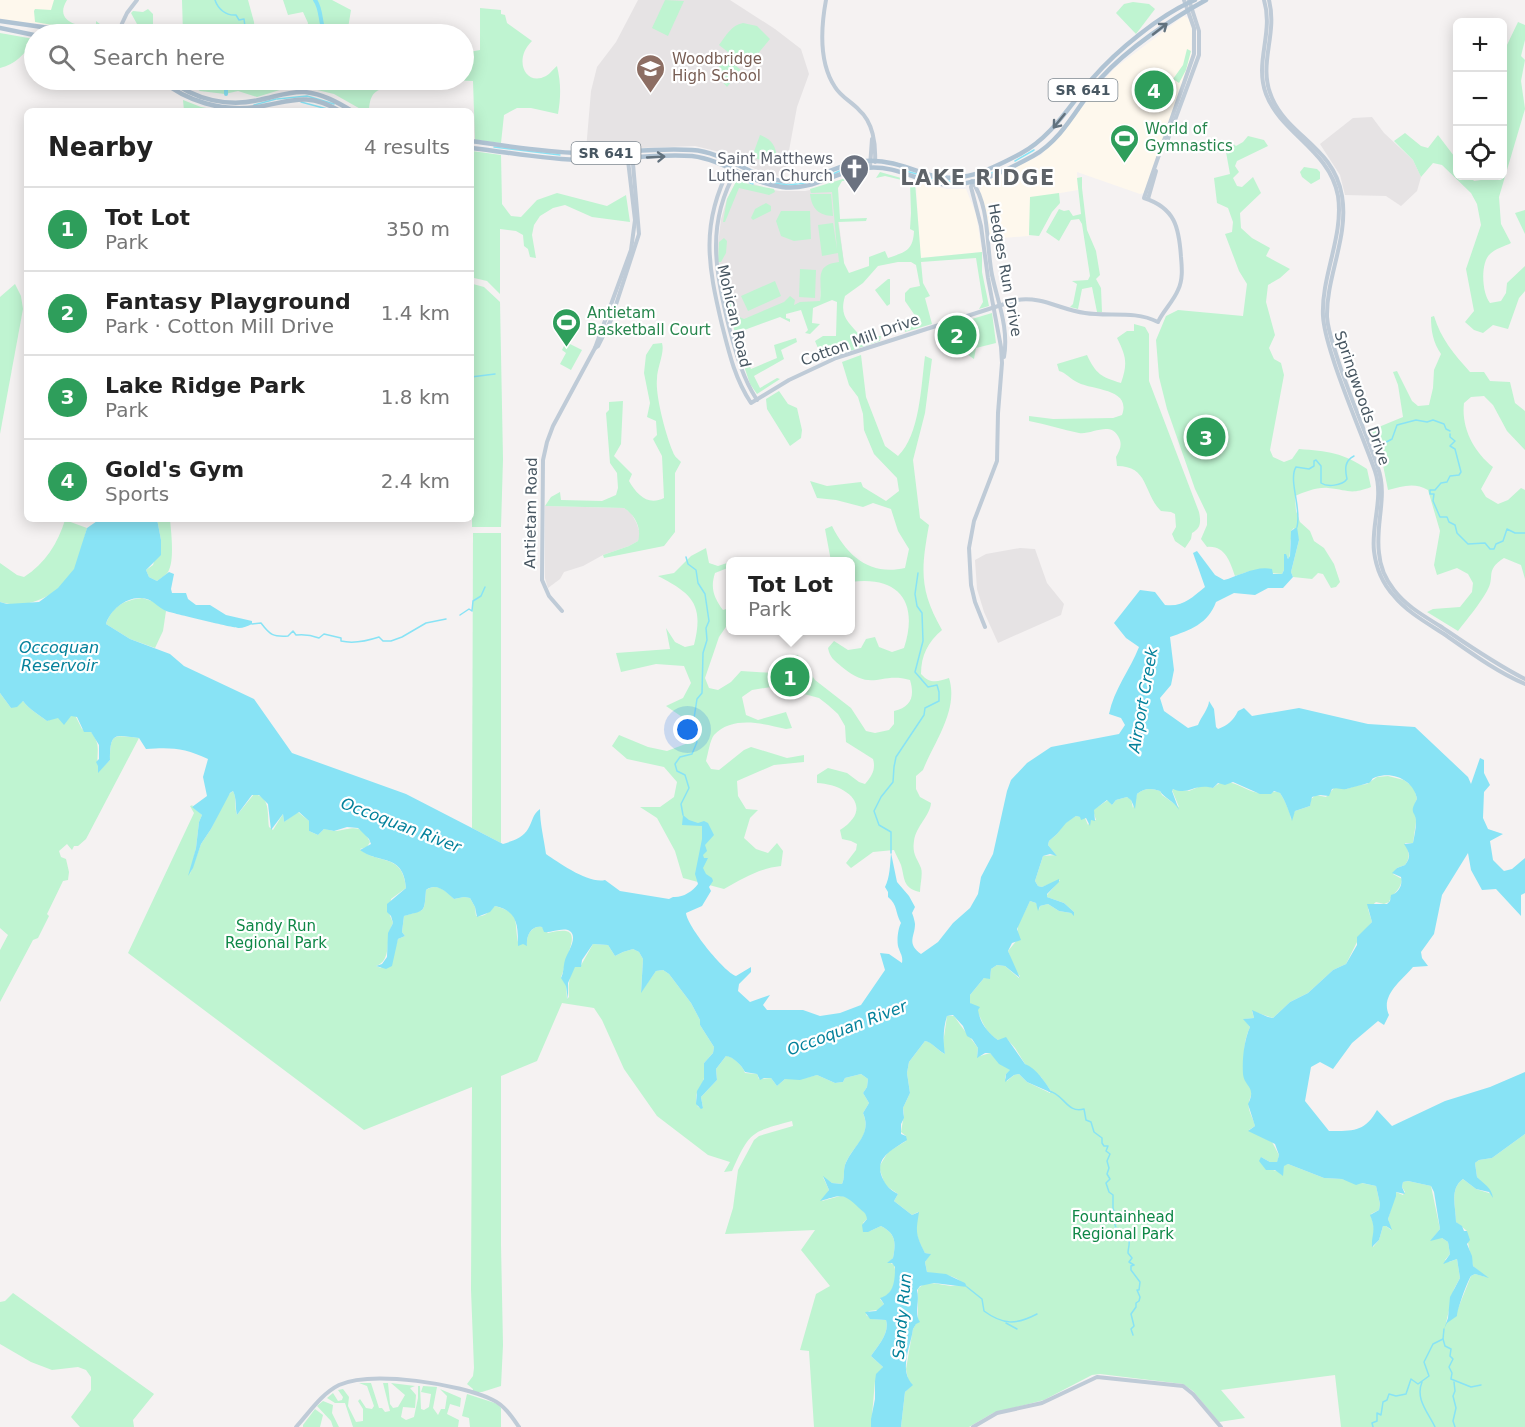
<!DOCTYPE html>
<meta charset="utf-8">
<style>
body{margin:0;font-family:"DejaVu Sans",sans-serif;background:#f6f6f6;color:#222}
.controls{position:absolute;right:18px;top:18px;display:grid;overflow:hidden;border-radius:9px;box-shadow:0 3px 15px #0003}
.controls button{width:54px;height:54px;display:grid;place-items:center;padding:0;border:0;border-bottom:2px solid #e0e0e0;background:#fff;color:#222;font:30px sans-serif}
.you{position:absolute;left:688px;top:730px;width:21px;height:21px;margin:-15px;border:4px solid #fff;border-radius:50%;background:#1a73e8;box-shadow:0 0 0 9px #1a73e833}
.badge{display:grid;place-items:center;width:39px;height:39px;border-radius:50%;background:#ea580c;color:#fff;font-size:20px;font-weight:700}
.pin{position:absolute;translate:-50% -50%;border:3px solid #fff;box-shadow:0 2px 6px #0006}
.popup{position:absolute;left:726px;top:557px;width:129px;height:78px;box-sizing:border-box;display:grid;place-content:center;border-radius:9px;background:#fff;filter:drop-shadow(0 2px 4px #0005);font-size:20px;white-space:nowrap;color:#767676}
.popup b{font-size:22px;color:#222}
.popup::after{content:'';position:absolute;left:50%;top:100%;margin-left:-12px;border:12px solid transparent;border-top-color:#fff}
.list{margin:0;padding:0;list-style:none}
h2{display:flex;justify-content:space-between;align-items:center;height:78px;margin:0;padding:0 24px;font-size:26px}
h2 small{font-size:20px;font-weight:400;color:#767676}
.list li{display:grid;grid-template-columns:39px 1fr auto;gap:18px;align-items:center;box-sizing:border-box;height:84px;padding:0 24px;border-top:2px solid #e0e0e0}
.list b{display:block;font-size:22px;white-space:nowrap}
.list p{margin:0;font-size:20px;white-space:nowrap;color:#767676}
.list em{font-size:20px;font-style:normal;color:#767676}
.icon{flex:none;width:33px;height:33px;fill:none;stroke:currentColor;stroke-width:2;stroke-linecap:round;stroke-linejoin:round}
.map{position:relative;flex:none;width:1525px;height:1427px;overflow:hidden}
.search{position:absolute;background:#fff;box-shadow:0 3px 15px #0003;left:24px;top:24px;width:450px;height:66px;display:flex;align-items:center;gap:15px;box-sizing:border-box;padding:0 21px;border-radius:33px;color:#767676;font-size:22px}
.panel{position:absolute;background:#fff;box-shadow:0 3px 15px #0003;left:24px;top:108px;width:450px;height:414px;border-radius:9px}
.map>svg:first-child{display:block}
.commercial{fill:#fef8ed}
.education{fill:#e6e3e4}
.green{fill:#bff4d1}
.water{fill:#88e3f5}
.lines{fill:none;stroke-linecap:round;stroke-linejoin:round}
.stream{stroke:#88e3f5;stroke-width:1.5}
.river{stroke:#88e3f5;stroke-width:4}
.secondary{stroke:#bfcbd7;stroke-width:4}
.primary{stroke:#b0c3d3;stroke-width:4.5}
.oneway{stroke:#62727e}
.labels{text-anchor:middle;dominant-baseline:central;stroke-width:4.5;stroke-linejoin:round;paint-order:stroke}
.shield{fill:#fff;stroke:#7f8991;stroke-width:1.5}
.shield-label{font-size:14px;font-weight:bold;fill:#485762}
.education-label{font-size:15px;fill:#785e54;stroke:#fff;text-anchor:start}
.leisure-label{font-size:15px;fill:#27864d;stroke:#fff;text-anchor:start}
.worship-label{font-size:15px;fill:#5b616d;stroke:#fff;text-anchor:end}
.street-label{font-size:15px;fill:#485762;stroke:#fff}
.park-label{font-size:15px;fill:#0e8746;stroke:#fff}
.water-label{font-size:16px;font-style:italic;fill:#03819b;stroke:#fff}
.district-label{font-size:21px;font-weight:bold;letter-spacing:1.5px;fill:#5e6368;stroke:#fff}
</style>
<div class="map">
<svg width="1525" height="1427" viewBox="0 0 1525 1427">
<rect width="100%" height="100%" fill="#f5f2f2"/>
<g class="commercial">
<polygon points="0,0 64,0 60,26 0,20"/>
<polygon points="1184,16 1189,19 1192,31 1191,60 1144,193 1140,194 1077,172 1078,190 1031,198 1029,236 991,239 980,191 981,183 1041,155 1066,128 1096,89 1115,68"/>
<polygon points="916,181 947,189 966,189 976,214 982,252 920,258"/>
</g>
<g class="education">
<polygon points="638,0 730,0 775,29 801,49 809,74 797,107 784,178 759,171 724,153 695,146 586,150 591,91 597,67 616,42"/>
<polygon points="1372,117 1384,133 1413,160 1421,177 1417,191 1401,206 1386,196 1345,195 1340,175 1320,144 1353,118"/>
<polygon points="738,178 767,189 780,191 805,191 834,185 844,263 822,271 820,302 734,325 722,281 717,254 721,219 727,199"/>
<polygon points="545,506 624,508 631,513 637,524 640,534 638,541 629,546 603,555 583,566 564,572 560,579 548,588 545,578"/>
<polygon points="1020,548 1035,549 1047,583 1064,604 1061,615 998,643 984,612 977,589 975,560 986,554"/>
</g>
<g class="green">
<path d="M 54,0 L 67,0 C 53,22 81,29 96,24 L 96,21 L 110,32 L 114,32 L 113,34 L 105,34 L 35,22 L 34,11 L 35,9 L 51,10 Z"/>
<polygon points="182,0 248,0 254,22 255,34 183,34"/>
<polygon points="283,0 332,0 351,10 347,34 305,34 308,23 303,12 288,15"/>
<polygon points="665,0 684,1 668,36 652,28"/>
<polygon points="1133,2 1149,4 1155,9 1136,34 1116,13 1124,4"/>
<path d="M 480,8 L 501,10 L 501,14 L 505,15 L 507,23 L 532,41 C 513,59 525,87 546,76 C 550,74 554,68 557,66 C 561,83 561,96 558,114 L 531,108 L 517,108 L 504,115 L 501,143 L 475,140 L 473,81 L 445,80 L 409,84 L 409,80 L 464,80 L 464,53 L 480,50 Z"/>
<polygon points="148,9 153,14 153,34 134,34 135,27 137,24 131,13 133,11 143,12"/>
<path d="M 1518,22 L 1525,25 L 1525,40 L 1521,56 L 1525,60 L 1521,81 L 1525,109 L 1499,197 L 1501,224 L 1511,243 C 1505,246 1495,249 1490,254 C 1480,263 1482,294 1490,303 L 1501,301 L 1506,293 L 1507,283 L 1525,266 L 1525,291 L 1519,298 L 1508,329 L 1493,325 L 1483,333 L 1474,330 L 1465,322 L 1474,311 L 1466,269 L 1481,225 L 1477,204 L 1471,193 L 1442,165 L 1433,163 L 1421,177 L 1413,160 L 1394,141 L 1405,133 L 1421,146 L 1428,148 L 1438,135 L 1457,160 L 1458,176 L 1470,176 L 1474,181 L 1481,180 L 1483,176 L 1502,176 L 1503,50 L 1506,47 Z"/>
<path d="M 743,23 L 757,26 L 770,39 L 747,67 L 719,45 C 726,36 731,25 743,23 Z"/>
<path d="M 0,33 L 34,39 L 34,41 C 24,54 16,64 0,68 Z"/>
<polygon points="1187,49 1191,51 1186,70 1179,83 1173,79 1183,65"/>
<path d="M 724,56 L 741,70 L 727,87 C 717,77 716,66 724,56 Z"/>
<path d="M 184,80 L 396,80 L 396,84 C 377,90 370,90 369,111 L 364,111 L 334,94 L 309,88 L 283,89 L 257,97 L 238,91 L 225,94 L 200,91 Z"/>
<polygon points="183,100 201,107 223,111 184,111"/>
<path d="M 760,135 C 774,140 779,151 775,165 L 752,157 Z"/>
<path d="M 1248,136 L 1264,140 L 1268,146 L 1237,161 L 1235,166 L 1239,172 L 1233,178 L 1237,186 L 1242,187 L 1253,177 L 1261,193 L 1240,213 L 1241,228 L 1252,238 L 1270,248 L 1266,256 L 1290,269 L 1280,278 L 1268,285 L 1266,302 L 1275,335 L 1269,348 L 1274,359 L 1281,363 L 1284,375 L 1270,450 L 1273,457 L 1284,462 L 1292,459 L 1299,449 C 1327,451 1344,453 1367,469 L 1371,487 C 1350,495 1349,490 1328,488 C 1317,487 1305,492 1295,496 L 1296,511 L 1300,522 L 1310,531 L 1314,541 L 1324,548 L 1334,564 L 1340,582 L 1336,587 L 1331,588 L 1323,574 L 1318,573 L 1312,579 L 1293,577 L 1291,572 L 1299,540 L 1294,528 L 1291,531 L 1292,535 C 1289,543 1291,551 1289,559 L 1287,557 L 1284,557 L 1284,570 L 1282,574 L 1250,571 L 1235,576 C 1230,562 1225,545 1207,547 L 1201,539 L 1207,525 L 1207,514 L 1195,489 L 1167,409 L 1159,377 L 1156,340 L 1166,316 L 1178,310 L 1243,316 L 1247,284 L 1239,271 L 1225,234 L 1232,232 L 1233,222 L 1228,208 L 1217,203 L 1214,178 L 1230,174 L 1224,141 L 1230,141 L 1236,146 L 1243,142 Z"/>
<polygon points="472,151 501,155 502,204 511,216 521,217 537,200 557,193 607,206 626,195 630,222 592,217 565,205 553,208 540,216 534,225 532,235 536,258 530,257 528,249 524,246 523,235 516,231 500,229 500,294 487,281 474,278 474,191 471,191 471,179 474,187"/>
<polygon points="1304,167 1317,169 1320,172 1320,179 1311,184 1302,177 1300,172"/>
<path d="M 880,172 L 915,182 L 921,258 L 982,252 L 982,272 L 989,306 L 979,309 L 983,302 L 976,258 L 921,262 L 923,283 L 930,296 L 925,298 L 932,324 L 905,332 L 905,327 L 916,317 L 905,301 L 905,293 L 910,288 L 920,286 L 916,265 L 911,262 L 898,262 L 878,266 L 863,283 L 845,296 C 839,317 848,321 861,337 L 881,336 L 880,341 L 823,360 L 815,341 L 823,336 L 836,336 L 837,302 L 832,300 L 813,308 L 812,323 L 820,324 L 810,334 L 805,333 L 808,330 L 801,310 L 786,314 L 786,318 L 790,319 L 790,322 L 780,317 L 739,332 L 741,339 L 737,341 L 724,290 L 730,288 L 733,294 L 731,300 L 735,315 L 744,319 L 784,302 L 790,296 L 795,300 L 794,305 L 800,302 L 820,301 C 823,280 813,265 839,262 L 838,253 L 822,256 L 818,225 L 833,223 L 837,249 L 832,192 L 811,193 L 810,189 L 859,174 L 860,180 L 842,181 L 838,188 L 840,219 L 867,218 L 866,221 L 838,222 L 844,263 L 849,273 L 869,266 L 869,257 L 885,251 L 888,258 C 905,252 913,251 914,231 L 910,229 L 911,213 L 910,182 L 885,176 L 876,178 Z"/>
<polygon points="1082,177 1082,188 1087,230 1096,251 1100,275 1096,279 1101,288 1102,312 1097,312 1092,287 1082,289 1078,309 1070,307 1073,304 1077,284 1072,281 1088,280 1090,276 1082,224 1079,219 1071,220 1059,241 1046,232 1059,209 1064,211 1069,210 1073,216 1081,214 1077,178"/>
<polygon points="738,178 748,184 774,189 775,192 769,195 739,188 725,222 723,222 727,199"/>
<polygon points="1059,193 1060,203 1052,212 1039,236 1029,235 1030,197"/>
<path d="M 810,194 L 831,194 L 833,216 C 818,215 812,209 810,194 Z"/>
<polygon points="766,203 771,206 771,211 753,220 751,218 755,209"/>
<polygon points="1525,210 1525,234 1515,213"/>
<polygon points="781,211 810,211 811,239 794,241 781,236 776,221"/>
<polygon points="724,238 727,241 726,253 721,262 718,262 719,242"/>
<polygon points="800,269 816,270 815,298 799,297"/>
<polygon points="888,279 890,279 890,304 887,306 875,290"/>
<polygon points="775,281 781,296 748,311 741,296"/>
<polygon points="15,284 21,296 23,309 0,434 0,297"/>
<polygon points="473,284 484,287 500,302 503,459 501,527 472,527"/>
<polygon points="992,313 996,343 976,348 974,359 958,348 950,348 945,327"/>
<path d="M 1434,316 C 1441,339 1454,354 1470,372 L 1484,372 L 1490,381 L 1510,382 L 1515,403 L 1525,411 L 1525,450 L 1507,431 L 1493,405 L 1484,396 L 1471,397 L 1464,403 C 1461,428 1474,452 1493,467 L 1481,489 L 1486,497 L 1498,504 L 1508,500 L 1521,488 L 1525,490 L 1525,579 L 1521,565 L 1504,558 C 1484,571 1496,576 1487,591 C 1479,605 1468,618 1458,631 L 1427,612 L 1433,609 L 1460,607 L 1472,592 L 1473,583 L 1468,574 L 1457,568 L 1437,575 L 1434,565 L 1440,531 L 1428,490 C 1415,482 1402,486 1388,490 L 1381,455 L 1369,431 L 1403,417 L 1398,385 L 1393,372 L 1397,371 L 1412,401 L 1418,406 L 1429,405 L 1433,388 L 1434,370 L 1441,354 C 1433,342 1431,331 1431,317 Z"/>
<path d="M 1134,324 L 1145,327 L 1149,334 L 1149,381 L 1199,512 C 1201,522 1201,528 1192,533 L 1191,539 L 1185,548 L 1175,541 L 1172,534 L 1176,527 L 1175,514 L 1171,512 L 1161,511 C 1143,493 1149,466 1117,466 L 1116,457 C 1120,450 1123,444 1118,436 C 1110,421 1091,435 1079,433 C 1063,430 1046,424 1029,421 L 1029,416 L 1053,419 L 1113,418 L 1122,415 C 1132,387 1090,391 1075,381 C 1068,377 1066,373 1059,371 L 1057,364 L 1087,355 C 1096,374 1101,377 1121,383 C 1128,363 1126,356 1117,338 L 1127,331 L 1134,331 Z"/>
<polygon points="796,338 797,342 781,350 784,359 754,376 760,388 777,378 780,379 757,394 750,384 738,348 741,347 751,369 777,358 774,345"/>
<polygon points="566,342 582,350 571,370 560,364 566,353 562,350"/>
<path d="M 662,343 C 665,353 657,367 657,379 C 655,395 666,436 673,452 C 674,456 678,459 681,462 L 675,473 L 675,532 L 664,546 L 604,558 L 603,555 L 629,546 L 638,541 C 642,528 635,515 624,508 L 545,506 L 551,497 L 560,492 L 561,500 L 602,501 L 616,495 L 618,488 L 617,473 L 610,463 L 606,413 L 609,410 L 609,402 L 623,401 L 621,444 L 614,456 L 632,474 L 629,481 C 637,495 648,506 664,498 L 662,456 L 653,439 L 657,435 L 656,421 L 647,417 L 650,403 L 644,373 L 646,355 L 653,344 Z"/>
<path d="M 861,355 L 866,397 L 885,446 L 898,456 C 920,435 921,386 925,356 L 932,359 L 925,413 L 913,460 L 920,518 L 929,525 C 921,569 919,590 942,630 C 928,642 921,655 921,674 C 930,684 937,682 949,678 C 959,710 934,742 923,770 L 916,776 L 916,789 L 920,797 L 931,803 C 930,816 916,826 914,841 C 912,854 917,858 921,868 C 923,874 920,885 920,892 C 902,888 905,878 901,865 C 899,860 896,855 894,850 L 873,852 L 851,868 L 846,863 L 856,850 L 857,844 L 851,841 L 842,839 L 840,830 C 876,807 846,784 817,783 L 817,775 L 828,768 L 847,773 L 859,782 L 865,784 C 872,776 876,769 873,759 L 846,742 L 845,726 L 838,714 L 828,705 L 819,698 L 789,690 L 786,657 L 798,655 L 815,680 L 851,708 L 866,731 L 875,733 L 889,730 L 894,724 L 894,711 C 911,707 915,697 910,680 C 880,671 873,693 842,667 C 834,660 830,658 828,648 L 834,641 L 848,650 L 861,648 L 866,639 L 875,637 L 879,647 L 892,652 L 904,648 C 919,602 899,575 850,582 L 850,562 L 831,561 L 825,529 L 832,526 C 847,556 870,576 905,568 L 909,549 L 898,531 L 891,509 L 873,503 L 863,507 L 836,500 L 817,498 L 810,481 L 827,486 L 861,482 L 863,487 L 886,501 L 899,491 L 897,478 L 874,454 L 864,430 L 863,414 L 858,397 L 849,385 L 842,362 Z"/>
<polygon points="779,391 788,404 797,408 802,430 801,438 790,446 767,409 766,399"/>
<path d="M 157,519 L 170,519 C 171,532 175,561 168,572 C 166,575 160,579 157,581 L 149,577 L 146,570 L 153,565 L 161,540 Z"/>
<path d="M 65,520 L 87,528 C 83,541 81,556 75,568 C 62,594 28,611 0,602 L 0,563 L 17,575 L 24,577 C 45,564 58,543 65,520 Z"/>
<polygon points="473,533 501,533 501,843 472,828"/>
<path d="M 706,548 L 709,563 L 718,566 L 730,562 L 730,567 L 715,573 C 710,588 714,598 723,610 L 730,608 L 730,621 L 719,637 L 705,678 L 709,688 L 718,690 L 731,682 L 741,671 L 773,673 L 777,686 L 752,690 L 742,697 L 746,715 L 758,720 L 786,712 L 792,728 L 786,729 C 764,724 733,715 714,735 C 710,740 708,754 706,761 L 711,769 L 719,770 L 744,750 L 751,747 L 787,758 L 804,755 L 804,762 L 774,765 L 737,781 L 738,796 L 746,809 L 758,810 L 750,818 L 744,838 L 756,849 L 768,853 L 777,843 L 783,851 L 781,866 C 760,868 742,879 724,889 L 683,878 L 675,851 L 657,818 L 640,807 L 660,807 L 674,797 L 677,782 L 664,767 L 627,759 L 612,746 L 619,735 L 648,747 L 667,751 L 688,743 L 688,721 L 666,706 L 683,698 L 691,683 L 684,666 L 656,664 L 621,672 L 616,653 L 670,649 L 666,628 L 675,642 L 685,647 L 694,645 C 704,605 693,594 658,576 L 674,573 L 691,556 Z"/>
<path d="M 142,598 L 155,602 L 166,611 L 163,631 L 155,648 L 130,639 L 106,624 C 112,606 125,600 142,598 Z"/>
<path d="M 0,693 L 11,708 L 23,701 C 30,710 38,714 47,721 L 53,718 L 75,715 L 82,729 L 91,732 C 104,748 93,756 100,770 L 110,760 C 110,731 115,736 139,738 L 86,839 L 78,846 L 74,846 L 72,850 L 67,844 L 59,851 L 61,857 L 66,859 L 69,872 L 68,880 L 63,881 L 47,914 L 49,916 L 38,938 L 33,940 L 0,1002 L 0,950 L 8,935 L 0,928 Z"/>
<path d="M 1388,776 L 1404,780 L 1414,788 L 1417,799 L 1415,803 L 1416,822 L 1413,843 L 1405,843 C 1409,852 1411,857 1405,865 L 1397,868 L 1393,874 L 1402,879 C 1400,892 1393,892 1389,902 L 1384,904 L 1376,902 L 1368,909 L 1372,922 L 1360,936 L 1346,964 L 1333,970 L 1308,993 L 1290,1002 L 1273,1018 L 1252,1011 L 1254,1018 L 1244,1019 L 1250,1027 C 1240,1048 1245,1068 1251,1089 C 1253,1095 1249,1098 1249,1103 C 1247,1110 1254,1119 1255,1126 L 1249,1130 L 1272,1142 L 1279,1155 L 1277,1163 L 1270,1162 L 1261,1157 C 1264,1167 1272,1172 1283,1171 L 1284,1165 L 1288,1164 L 1324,1178 L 1342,1179 L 1376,1186 L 1380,1204 L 1379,1210 L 1371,1214 C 1371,1219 1374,1223 1374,1228 C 1375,1235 1372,1239 1373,1247 L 1379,1240 L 1383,1226 L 1386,1226 L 1391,1230 L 1388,1219 L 1396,1192 L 1403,1195 L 1405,1192 L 1402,1187 L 1403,1182 L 1408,1181 L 1431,1186 L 1440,1229 L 1433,1238 L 1442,1238 L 1448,1242 L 1450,1254 L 1445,1260 L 1449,1262 L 1457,1259 L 1460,1278 L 1454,1289 L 1446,1323 L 1457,1311 L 1471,1276 L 1475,1274 L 1486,1277 L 1473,1266 C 1471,1254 1467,1244 1467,1231 L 1456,1222 C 1456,1207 1449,1189 1463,1179 L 1476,1189 L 1492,1194 L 1477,1177 L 1475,1163 L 1479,1160 L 1492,1158 L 1525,1134 L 1525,1427 L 1341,1427 L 1335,1375 L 1221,1390 L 1245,1418 L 1219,1422 L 1193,1391 L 1183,1384 L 1100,1374 L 1092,1375 L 1044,1400 L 993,1413 L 969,1427 L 901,1427 L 905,1392 L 912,1385 L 908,1379 L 906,1369 L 913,1329 L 918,1320 L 918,1289 C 926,1279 940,1285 951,1286 C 958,1286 960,1284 966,1287 C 953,1271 942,1277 927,1272 L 925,1262 L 930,1254 L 925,1253 C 921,1246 916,1236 916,1227 C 916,1221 918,1218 918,1212 L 912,1215 L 894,1201 L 898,1194 L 885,1185 L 879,1167 L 888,1152 L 906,1141 L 906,1136 L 901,1132 L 904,1114 L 903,1108 L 910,1093 L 907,1073 L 909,1062 L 925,1041 C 933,1042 937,1051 945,1054 L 943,1044 L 947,1016 L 954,1016 C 962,1028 970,1037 978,1048 L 977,1057 L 990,1053 L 1002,1065 L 1011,1070 L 1006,1074 L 1005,1078 L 1007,1081 L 1014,1075 L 1019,1074 L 1027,1082 L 1050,1093 L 1051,1091 L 1041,1077 L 1025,1064 L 1015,1048 L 1007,1039 L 998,1040 C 980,1029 983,1014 970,1003 L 970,995 L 984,978 L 990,978 L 991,969 L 997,965 L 1005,966 L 1019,978 L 1020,976 L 1015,971 L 1008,951 L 1017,940 L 1018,925 L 1030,901 L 1036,903 L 1039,910 L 1040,906 L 1048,904 L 1059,911 L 1071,913 L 1074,915 L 1074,912 L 1064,903 L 1047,897 L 1047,895 L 1060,880 L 1042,887 L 1038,886 L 1035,881 L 1043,856 L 1056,855 L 1048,845 L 1049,841 L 1057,834 L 1065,823 L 1076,816 L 1085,818 L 1088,825 L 1091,820 L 1096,820 L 1093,810 L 1108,800 L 1112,805 L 1116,800 L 1127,797 L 1131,799 L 1133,808 L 1137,794 C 1144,788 1151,788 1160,791 L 1162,795 L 1179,807 L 1172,790 L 1174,789 L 1189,791 L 1203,785 L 1213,788 C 1229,772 1244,793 1261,793 C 1269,794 1273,790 1280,793 C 1284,799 1291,813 1291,820 L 1295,811 L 1310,806 L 1311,799 L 1316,795 L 1326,797 L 1335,787 L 1347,789 L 1355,786 L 1367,784 L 1377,777 Z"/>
<path d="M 233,791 C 237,798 234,806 237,815 L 254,794 C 271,797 267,814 269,827 L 273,830 L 283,814 L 284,822 L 298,812 L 309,821 L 309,831 L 318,835 L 324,829 C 328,829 331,831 335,831 C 353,829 360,822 370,842 L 367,847 L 360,849 C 377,865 403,852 406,888 L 391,899 L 389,913 L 393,923 C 384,939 393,960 376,966 L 381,968 L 396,945 L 398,939 L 405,936 L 402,932 L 404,916 C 426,909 424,914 426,890 C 437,882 446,891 454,899 L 464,897 L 470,898 L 475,907 L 476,916 C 485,918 489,911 495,906 C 521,913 514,922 518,942 L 527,945 C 526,935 532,925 542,927 L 548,933 C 576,926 575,935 567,958 C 564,964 564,971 561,977 L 566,985 L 567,999 L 569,997 C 568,985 569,978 574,967 L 580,967 L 593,944 L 608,945 L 615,956 L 623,952 L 633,949 L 639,952 L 643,959 L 641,992 L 656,971 L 663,970 L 669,974 L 691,1003 L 700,1020 L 700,1025 L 714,1047 L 713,1053 L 704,1063 C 704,1068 705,1073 704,1078 C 702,1089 692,1091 698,1107 L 703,1108 L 701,1097 L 717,1080 L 716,1069 L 726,1056 C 733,1056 743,1066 745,1073 L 757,1074 L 759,1079 L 771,1078 L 777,1086 L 785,1079 L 805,1078 L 817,1075 L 835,1083 L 843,1082 L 845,1078 L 861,1074 L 868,1079 L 867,1087 L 863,1093 L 869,1103 L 863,1113 C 873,1137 852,1145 845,1165 C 843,1172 845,1178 842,1184 L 832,1183 L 823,1177 L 829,1190 L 822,1201 L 840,1196 L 849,1197 L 867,1215 L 867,1219 L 863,1223 L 870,1231 L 881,1226 C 896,1234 896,1242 893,1258 L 889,1262 L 894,1265 C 898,1279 894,1294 880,1299 L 884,1304 L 878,1310 L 869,1311 L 866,1315 L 872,1319 L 886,1320 C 890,1333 878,1346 871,1356 L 883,1367 L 875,1381 L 871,1427 L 814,1427 L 809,1351 L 800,1350 L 816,1294 L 830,1286 L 801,1250 L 815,1230 L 725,1234 L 733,1208 L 738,1170 L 754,1140 L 759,1136 L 793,1126 L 792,1121 C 751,1132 750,1131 732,1171 L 724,1172 L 730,1162 L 708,1155 L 657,1116 L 624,1069 L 602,1020 L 594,1008 L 562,1003 L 537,1061 L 501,1076 L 501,1245 L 503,1345 L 501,1386 L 482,1392 L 472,1392 L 473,1389 L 467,1384 L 473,1376 L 474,1368 L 471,1290 L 472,1087 L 364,1130 L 128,953 L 194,813 L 190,806 L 193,805 L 192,806 L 202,815 L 199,822 L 196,848 L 190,874 L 201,844 L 211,829 L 227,796 Z"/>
<polygon points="13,1293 154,1394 133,1420 134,1427 80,1427 71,1417 91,1390 91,1377 86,1370 78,1367 52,1370 31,1362 0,1344 0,1302 5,1301"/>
<polygon points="359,1383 371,1383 379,1408 382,1408 385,1412 390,1411 383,1383 388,1383 390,1404 393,1408 398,1407 405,1395 391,1383 415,1386 410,1388 416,1395 415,1408 403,1407 401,1417 406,1420 414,1417 418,1398 418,1386 420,1386 421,1409 424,1410 429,1407 431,1394 421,1392 423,1386 437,1387 433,1408 438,1415 441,1409 445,1409 447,1396 440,1389 461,1398 460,1407 450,1404 447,1414 459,1420 458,1427 353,1427 345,1403 335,1403 327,1398 333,1393 338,1401 342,1400 343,1397 338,1390 343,1389 349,1397 348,1406 356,1422 363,1421 363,1409 358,1401 360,1399 366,1408 372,1409 374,1406 367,1386"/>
<polygon points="467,1394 498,1404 501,1408 501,1427 470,1427 469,1418 462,1416"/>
<polygon points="323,1401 333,1405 332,1413 339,1427 333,1427 331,1421 317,1406"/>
<polygon points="315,1409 323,1415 320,1427 303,1427 303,1425"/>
</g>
<path class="water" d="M 100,519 L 157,519 L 161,540 L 161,555 L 146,570 L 149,577 L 157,581 L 169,572 L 174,574 L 171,589 L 172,593 L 186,593 L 188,599 L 196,605 L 210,605 L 226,615 L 252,621 L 252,624 C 248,626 243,628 239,628 C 234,628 172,613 166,611 C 157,607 152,598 141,598 C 126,597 110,610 106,624 L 130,639 L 170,654 L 184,666 L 254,699 L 292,753 L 406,794 L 503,844 C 512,841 523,838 528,829 C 533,821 532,815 540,809 C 540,824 544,839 546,854 C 559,863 589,884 605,880 L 620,891 L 669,899 L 673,897 C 682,898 692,892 698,884 L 695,874 L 702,839 L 702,826 L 682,825 L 683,815 L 689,820 L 698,823 L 704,821 L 708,823 L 714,835 L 705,845 L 707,851 L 703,855 L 704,858 L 708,858 L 703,868 L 706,874 L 712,878 L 713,881 L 709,887 L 711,891 L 702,906 L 686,913 C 687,926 724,972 736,976 L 751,967 L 751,972 L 739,984 L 738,991 L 750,1002 L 770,995 L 763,1005 L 767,1010 L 803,1010 L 820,1016 L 840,1013 L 861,1005 L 885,970 L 880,953 L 889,954 L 902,963 C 903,956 901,955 899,949 C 896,943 898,928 901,923 C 895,913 898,905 888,897 L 888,892 L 885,887 C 890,877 890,865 891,853 L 897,882 L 909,896 L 915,907 L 912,913 C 913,915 915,922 915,924 C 915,937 906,943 921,954 L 938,942 L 953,923 L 970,908 L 978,894 L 981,877 L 993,854 L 1007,791 L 1011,780 L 1027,763 L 1051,747 L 1119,734 L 1125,725 L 1121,718 L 1109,714 C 1114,689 1130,670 1139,647 L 1126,638 L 1114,623 L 1140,590 L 1155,592 L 1165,605 C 1184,607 1191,598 1205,587 L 1193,553 L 1197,551 L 1215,575 L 1224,580 C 1238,576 1257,565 1272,569 L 1273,574 L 1282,574 L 1284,570 L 1284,554 L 1286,554 L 1288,559 L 1290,556 L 1291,531 L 1297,527 L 1299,540 L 1291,572 L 1293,577 L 1283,588 L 1268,588 L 1255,595 L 1234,593 L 1216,602 C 1208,624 1190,630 1170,637 L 1174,670 L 1171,685 L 1160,698 L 1164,711 L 1188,728 L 1198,725 C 1201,717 1209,708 1209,701 L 1214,709 L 1216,727 L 1218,729 C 1228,725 1233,721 1238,711 L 1244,708 L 1252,716 L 1299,708 L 1368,724 L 1415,727 L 1468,777 L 1471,784 L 1480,758 L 1484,760 L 1484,773 L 1490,785 L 1484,792 L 1483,818 L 1488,829 L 1503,834 L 1490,841 L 1493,860 L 1504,871 L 1512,869 L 1525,858 L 1525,893 L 1521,895 L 1521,916 L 1496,889 L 1482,890 L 1471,870 L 1468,853 L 1442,895 L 1434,934 L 1421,952 L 1422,958 L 1428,966 L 1413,967 C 1401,981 1380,996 1389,1015 L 1384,1025 L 1378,1021 L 1352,1043 L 1333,1069 L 1320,1062 L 1311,1067 L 1305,1101 L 1329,1131 C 1353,1131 1365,1132 1377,1110 L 1392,1126 L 1445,1101 L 1490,1087 L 1525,1072 L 1525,1134 L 1492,1158 L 1479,1160 L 1475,1163 L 1477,1177 C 1483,1183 1492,1188 1493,1198 L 1489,1192 L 1476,1189 L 1463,1179 C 1449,1189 1456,1207 1456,1222 L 1462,1226 L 1464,1231 L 1467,1231 L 1470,1240 L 1467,1244 L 1472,1256 L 1473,1266 L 1489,1278 L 1475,1274 L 1471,1276 C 1467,1282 1457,1310 1457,1316 L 1447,1323 L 1444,1329 L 1448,1318 L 1450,1297 L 1460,1278 L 1457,1259 L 1443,1264 L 1450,1254 L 1448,1242 L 1442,1238 L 1430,1241 L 1440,1229 L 1434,1192 L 1431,1186 L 1408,1181 L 1403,1182 L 1402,1187 L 1405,1194 L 1396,1192 L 1396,1196 L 1388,1219 L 1392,1230 L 1386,1226 L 1383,1226 L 1379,1240 L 1372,1247 C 1371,1234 1377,1231 1370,1215 L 1379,1210 L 1380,1204 L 1376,1186 L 1362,1183 L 1356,1185 L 1342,1179 L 1324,1178 L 1288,1164 L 1284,1166 L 1283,1176 L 1275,1170 L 1266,1170 L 1259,1161 L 1261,1157 L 1270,1162 L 1277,1162 L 1279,1155 L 1275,1144 L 1248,1131 L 1255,1126 L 1248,1104 C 1257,1086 1244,1087 1243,1074 C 1242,1060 1244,1040 1250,1027 L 1243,1019 L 1254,1018 L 1252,1010 L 1268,1017 L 1273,1018 L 1290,1002 L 1308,993 L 1333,970 L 1346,964 L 1357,945 L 1357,937 L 1372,922 L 1367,904 L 1387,904 L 1390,901 L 1391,895 C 1398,893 1403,886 1401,877 L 1392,873 L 1397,868 L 1405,865 C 1412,856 1409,852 1404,844 L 1413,843 C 1414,837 1416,829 1416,822 C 1416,810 1408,815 1417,799 C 1414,781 1394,771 1376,777 C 1370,779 1374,779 1369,783 C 1367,783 1348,789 1346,789 C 1340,790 1338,787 1332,789 L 1329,796 L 1320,795 L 1312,797 L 1310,806 L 1295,811 L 1292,821 C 1290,814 1285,800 1280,793 L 1274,791 L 1271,794 L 1260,794 L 1233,782 L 1225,785 L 1218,783 L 1213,788 C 1193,783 1189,796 1173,789 L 1172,791 L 1179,810 C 1173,800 1164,798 1160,791 C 1151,788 1144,788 1137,794 L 1135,809 L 1131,800 L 1127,797 L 1116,800 L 1112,805 L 1107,800 L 1094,810 L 1095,821 L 1091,820 L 1090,826 L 1086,818 L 1081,820 L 1080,817 L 1076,816 L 1066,823 L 1057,834 L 1049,841 L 1048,845 L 1057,856 L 1050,854 L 1043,856 L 1035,881 L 1038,886 L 1042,887 L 1059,879 L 1059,882 L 1047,894 L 1047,897 L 1064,903 L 1074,912 L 1074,916 L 1071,913 L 1059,911 L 1048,904 L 1040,906 L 1038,911 L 1036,903 L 1030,901 L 1017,929 L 1021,940 L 1012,943 L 1008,951 L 1020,978 L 1005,966 L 997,965 L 991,969 L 990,979 L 984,978 L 970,995 L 970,1003 L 980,1007 L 978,1010 C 980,1023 988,1033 998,1040 L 1006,1037 L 1025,1064 C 1036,1068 1046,1083 1052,1093 L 1027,1082 L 1019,1074 L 1014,1075 L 1005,1082 L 1006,1074 L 1010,1070 L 999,1064 L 990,1053 L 985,1053 L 977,1058 L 978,1048 L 972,1039 L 967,1036 L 963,1026 L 953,1015 L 947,1016 C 943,1028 943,1042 945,1054 C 938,1051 932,1042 925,1041 L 909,1062 L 907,1073 L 910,1093 L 903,1108 L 904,1118 L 901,1124 L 901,1134 L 906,1136 L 907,1140 C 894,1149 874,1157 882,1177 C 886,1186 889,1189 898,1194 L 894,1201 L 912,1215 L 919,1212 C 916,1232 915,1233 925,1253 L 931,1254 L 925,1262 L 927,1272 L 946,1274 L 965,1283 L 967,1287 L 934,1283 L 920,1286 L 917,1290 C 920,1301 914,1314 920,1322 L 916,1324 L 913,1329 C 911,1346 898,1370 913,1385 L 905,1392 L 901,1427 L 871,1427 L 871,1419 L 875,1399 L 875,1381 L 876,1374 L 883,1367 L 871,1356 C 878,1346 890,1333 886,1320 L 870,1319 L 865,1312 L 876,1311 L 884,1304 L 880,1298 C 894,1294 895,1281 895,1267 L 892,1263 L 887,1263 L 893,1258 C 896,1242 896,1234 881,1226 L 868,1232 L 863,1232 L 862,1225 L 867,1219 C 866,1212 863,1212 859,1208 C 843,1192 841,1195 820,1201 L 829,1190 L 823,1176 L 832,1183 L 842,1184 C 845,1178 843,1172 845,1165 C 852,1146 873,1135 863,1113 L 869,1103 L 863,1093 L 867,1087 L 868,1079 L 861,1074 L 845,1078 L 843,1082 L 835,1083 L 817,1075 L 800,1080 L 785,1079 L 777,1086 L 771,1078 L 764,1078 L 760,1080 L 757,1074 L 745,1072 C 742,1066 734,1057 726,1056 L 716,1069 L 717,1080 L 701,1097 L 703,1108 L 701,1109 L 696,1104 L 697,1091 L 704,1079 L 704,1063 L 713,1053 L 714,1047 L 700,1025 L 700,1020 L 691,1003 L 669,974 L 663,970 L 656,971 L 641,993 L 643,959 L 639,952 L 633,949 L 623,952 L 615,956 L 608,945 L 593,944 L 582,960 L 581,967 L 575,967 L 568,983 L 568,1000 L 566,986 L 561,978 C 564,972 563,967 565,960 C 567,953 580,935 568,930 C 560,928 551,933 544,932 L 542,927 C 531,925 526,936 527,946 L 523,944 L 518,946 C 518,926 518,911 495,906 L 490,912 L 477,917 L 475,907 L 470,898 L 464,897 L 454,899 C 446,892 437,882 426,890 C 424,913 426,910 404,916 L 402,932 L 405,936 L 398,939 L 392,966 L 386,969 L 376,966 L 382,964 L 387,957 L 388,933 L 393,923 L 391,916 L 387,912 L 387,904 L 406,888 C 404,853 378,864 360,850 L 371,844 L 369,839 L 358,828 L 347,827 L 334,831 L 324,829 L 318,835 L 309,831 L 309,821 L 299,812 L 284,822 L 283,814 L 271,830 L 268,804 L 259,795 L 252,795 L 237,815 C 235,807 237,799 233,791 L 230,793 L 211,829 L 201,844 L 193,868 L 188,876 L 196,848 L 199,822 L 202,815 L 192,807 L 207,796 L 203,777 L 208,759 C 185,748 171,747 146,749 L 139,738 C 115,735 110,731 110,760 L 98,773 L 98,766 L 96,762 L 99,759 L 99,745 L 91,732 L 84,732 L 77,717 L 71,716 L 64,725 L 58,718 L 47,721 C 38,714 30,710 23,701 L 17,707 L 11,708 L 0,693 L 0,602 L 7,604 L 39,602 L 58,588 L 74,569 L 87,528 Z"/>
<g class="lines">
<g class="stream">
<path d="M 215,0 C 218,9 226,16 236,15 L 239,20 L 244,19 L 246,34"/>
<polyline points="166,80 175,88"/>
<polyline points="233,84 236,80"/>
<polyline points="277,99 307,96 334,104"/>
<polyline points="301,102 331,110"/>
<polyline points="254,105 276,99"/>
<polyline points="345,110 346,111"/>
<polyline points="494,147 560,155"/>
<polyline points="575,157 623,155"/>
<polyline points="1015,161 1034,150"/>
<polyline points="906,171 938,180 959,182"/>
<polyline points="990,174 999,169"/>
<polyline points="742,179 753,184"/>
<polyline points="822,179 846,168 864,164"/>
<polyline points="769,182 788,185 806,183"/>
<polyline points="471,377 495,374"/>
<polyline points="1450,434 1450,437 1455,441 1450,446 1455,449 1461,472 1459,475 1450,476 1447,482 1441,483 1435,490 1430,490 1430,494 1434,494 1433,501 1440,517 1447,517 1449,522 1455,525 1457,533 1468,544 1485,543 1490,549 1494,549 1496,544 1503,541 1507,529 1515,533 1525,533"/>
<polyline points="1379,446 1392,439 1397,425 1416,420 1427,422 1433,420 1444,424 1446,429 1450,431"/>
<path d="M 1297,527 C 1302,509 1288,480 1296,467 L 1309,469 L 1314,466 L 1314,461 L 1316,460 L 1321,466 L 1321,483 C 1327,487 1342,486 1347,479 C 1345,470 1344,461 1354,456"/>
<polyline points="460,615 469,609 472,611 473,601 481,596 485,587"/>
<path d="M 252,624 L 261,623 C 270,635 273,637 288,636 L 293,631 L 296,635 C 304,634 311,635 319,638 L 324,634 L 341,638 L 341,641 C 354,644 367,641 379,637 L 383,641 L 391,641 L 402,637 L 426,623 L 446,619"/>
<polyline points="683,815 681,804 689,788 685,775 677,771 675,764 680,757 692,754 697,742 692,731 697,699 702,693 703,653 707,640 706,628 709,621 705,594 698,583 696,570 688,564 686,557"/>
<polyline points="891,853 891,832 879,825 874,811 881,797 893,782 894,767 896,757 924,715 925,708 939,701 939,692 937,685 928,687 915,672 923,641 922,613 917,606 915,594 918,573"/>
<path d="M 1049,1091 C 1064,1094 1067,1114 1084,1109 L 1086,1120 L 1091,1122 L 1094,1132 L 1102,1138 L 1102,1143 L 1104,1146 L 1108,1146 L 1106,1151 L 1110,1154 L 1107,1161 L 1109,1168 L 1107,1174 L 1110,1179 L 1106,1183 L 1109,1192 L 1113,1195 L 1113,1208 L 1116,1218 L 1114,1222 L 1119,1236 L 1123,1233 C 1133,1239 1128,1246 1128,1253 L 1132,1258 L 1129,1262 L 1134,1265 L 1131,1266 L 1131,1270 L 1140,1282 L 1139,1290 L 1137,1290 L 1140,1297 L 1139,1301 L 1136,1303 L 1136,1307 L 1131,1314 L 1134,1326 L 1131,1329 L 1133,1335"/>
<path d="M 967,1287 L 982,1299 L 984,1311 C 1003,1325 1016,1325 1037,1314"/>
<polyline points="1006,1323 1017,1329"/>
<polyline points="1443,1339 1445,1346 1451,1349 1450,1356 1453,1359 1449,1367 1452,1373 1451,1379 1471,1387 1481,1385"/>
<path d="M 1422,1382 C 1415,1399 1428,1412 1435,1427"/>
<polyline points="1454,1382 1455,1391 1453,1396 1456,1408 1453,1421 1455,1427"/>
<polyline points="1373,1427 1372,1423 1377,1421 1377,1413 1381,1415 1383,1402 1387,1400 1389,1394 1396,1396 1406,1394 1411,1379 1418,1384 1429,1376 1424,1362 1433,1344 1443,1339 1444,1329"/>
</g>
<g class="river">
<path d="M 315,0 C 321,8 320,19 323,28 L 318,34"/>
<polyline points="226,94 226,89 230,85 241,87 253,80"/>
</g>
<g class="secondary">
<path d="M 826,0 C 821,27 819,63 835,87 C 841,97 852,102 859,110 C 873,122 876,144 875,162"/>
<path d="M 1264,0 C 1274,33 1254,62 1266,94 C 1281,134 1330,150 1338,196 C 1344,236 1321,276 1323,316 C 1324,333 1330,349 1335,365 C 1347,401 1362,435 1375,471 C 1384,498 1371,524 1374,551 C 1376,568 1383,584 1394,596 C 1407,612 1427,623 1444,634 C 1470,652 1495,671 1525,684"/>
<path d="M 1269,0 C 1278,36 1257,64 1272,98 C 1289,137 1334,147 1342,196 C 1349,237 1326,277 1327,317 C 1328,331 1333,344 1337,357 C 1349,395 1365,430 1378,468 C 1388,496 1375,524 1379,553 C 1380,566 1386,580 1394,590 C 1406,606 1424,616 1440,626 C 1468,645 1495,664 1525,679"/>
<polyline points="117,34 127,13 137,0"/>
<polyline points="1165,147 1199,55 1199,31 1189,0"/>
<path d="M 730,167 C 700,224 708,266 722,325 C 729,353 735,379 751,403 L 789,380 L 836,358 L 1017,300 C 1042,296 1061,310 1085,313 C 1109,317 1134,310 1158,322 C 1163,311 1173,302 1178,290 C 1183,280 1182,268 1181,257 C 1179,227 1175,208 1144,198 L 1194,54 L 1194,28 L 1184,0"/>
<polyline points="870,167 872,139"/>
<path d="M 736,171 C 706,223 715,272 729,327 C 736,353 742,377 757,400"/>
<path d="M 972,181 C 990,207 986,244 992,275 C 998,303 1009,328 1004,357"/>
<polyline points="973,183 971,187 981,226 988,278 1001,347 1002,363 998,413 997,461 974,521 969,548 971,585 975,602 985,627"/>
<polyline points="1148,199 1156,171"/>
<polyline points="595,348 598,346 611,320 639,234 632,152"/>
<polyline points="562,611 549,596 542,580 543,460 547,442 553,426 595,348 631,250 635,220 627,152"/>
<path d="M 296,1427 C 309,1413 321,1394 339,1385 C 372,1370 461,1384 493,1400 C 504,1405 512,1417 519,1427"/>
<polyline points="973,1427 997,1413 1042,1403 1097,1377 1183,1386 1193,1394 1221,1427"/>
</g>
<g class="primary">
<polyline points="0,21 91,34"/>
<polyline points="0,28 34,35"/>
<path d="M 161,80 C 186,101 222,112 256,107 C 291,102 305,91 340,111"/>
<path d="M 171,80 C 194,100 229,107 259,100 C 275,97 288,91 305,92 C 323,94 337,102 352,111"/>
<path d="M 471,141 C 507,146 543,152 579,153 C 617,154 655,147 692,150 C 725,152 750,177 782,181 C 812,184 835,164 865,161 C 886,159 906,167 926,174 C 961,185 990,170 1020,154 C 1052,137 1069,106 1092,79 C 1116,51 1161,14 1195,0"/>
<path d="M 471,148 C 508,152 546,160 584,160 C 619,160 657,153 692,156 C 725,160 750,183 782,187 C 813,191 836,171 865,168 C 887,165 906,174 926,181 C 965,192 1000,174 1033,156 C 1064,139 1079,103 1101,78 C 1127,49 1173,18 1206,0"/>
</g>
</g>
<defs><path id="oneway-shaft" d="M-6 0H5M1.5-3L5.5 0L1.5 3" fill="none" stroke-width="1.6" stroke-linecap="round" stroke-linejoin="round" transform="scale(1.5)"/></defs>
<g class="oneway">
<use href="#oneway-shaft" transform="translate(1160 29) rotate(-38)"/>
<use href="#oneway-shaft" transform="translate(1059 121) rotate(129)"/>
<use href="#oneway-shaft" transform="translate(656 157) rotate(-3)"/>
</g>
<defs>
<symbol id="school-pin" viewBox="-11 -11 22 30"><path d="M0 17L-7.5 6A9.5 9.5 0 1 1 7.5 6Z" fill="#8d6e63" stroke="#fff"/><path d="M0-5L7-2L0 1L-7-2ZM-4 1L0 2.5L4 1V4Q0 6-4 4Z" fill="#fff"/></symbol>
<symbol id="stadium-pin" viewBox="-11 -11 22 30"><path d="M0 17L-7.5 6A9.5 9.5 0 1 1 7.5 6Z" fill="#2e9e5b" stroke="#fff"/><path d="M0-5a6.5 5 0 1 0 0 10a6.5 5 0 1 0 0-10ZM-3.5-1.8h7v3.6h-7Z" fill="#fff"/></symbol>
<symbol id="church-pin" viewBox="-11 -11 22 30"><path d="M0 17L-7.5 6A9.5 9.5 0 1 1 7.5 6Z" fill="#6b7280" stroke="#fff"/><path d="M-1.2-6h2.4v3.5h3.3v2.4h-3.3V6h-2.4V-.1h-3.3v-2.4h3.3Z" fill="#fff"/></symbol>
</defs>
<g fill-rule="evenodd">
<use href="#school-pin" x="634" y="52" width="33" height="45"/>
<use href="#stadium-pin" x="1108" y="122" width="33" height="45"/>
<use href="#church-pin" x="838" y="152" width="33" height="45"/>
<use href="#stadium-pin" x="550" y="306" width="33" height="45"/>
</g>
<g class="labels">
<g class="shield">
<rect x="1048.5" y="79" width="69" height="22" rx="4.5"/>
<rect x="571.5" y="142" width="69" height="22" rx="4.5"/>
</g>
<g class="shield-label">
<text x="1083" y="90">SR 641</text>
<text x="606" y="153">SR 641</text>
</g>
<g class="education-label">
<text x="672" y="59">Woodbridge<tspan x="672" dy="17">High School</tspan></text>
</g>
<g class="leisure-label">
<text x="1145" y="129">World of<tspan x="1145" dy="17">Gymnastics</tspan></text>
<text x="587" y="313">Antietam<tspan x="587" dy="17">Basketball Court</tspan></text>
</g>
<g class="worship-label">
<text x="833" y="159">Saint Matthews<tspan x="833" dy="17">Lutheran Church</tspan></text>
</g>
<g class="street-label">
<text transform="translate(1005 270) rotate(80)">Hedges Run Drive</text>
<text transform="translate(734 316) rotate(77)">Mohican Road</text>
<text transform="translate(860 340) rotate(-20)">Cotton Mill Drive</text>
<text transform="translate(1362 398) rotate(71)">Springwoods Drive</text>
<text transform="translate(531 513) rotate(-89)">Antietam Road</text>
</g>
<g class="park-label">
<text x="276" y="926">Sandy Run<tspan x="276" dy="17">Regional Park</tspan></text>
<text x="1123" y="1217">Fountainhead<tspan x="1123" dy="17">Regional Park</tspan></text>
</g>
<g class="water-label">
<text x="59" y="647">Occoquan<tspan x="59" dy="18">Reservoir</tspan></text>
<text transform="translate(1143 700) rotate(-80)">Airport Creek</text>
<text transform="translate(401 825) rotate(21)">Occoquan River</text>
<text transform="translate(847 1028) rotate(-21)">Occoquan River</text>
<text transform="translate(902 1316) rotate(-85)">Sandy Run</text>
</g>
<g class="district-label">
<text x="978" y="178">LAKE RIDGE</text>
</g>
</g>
</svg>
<div class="controls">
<button>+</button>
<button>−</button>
<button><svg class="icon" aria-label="locate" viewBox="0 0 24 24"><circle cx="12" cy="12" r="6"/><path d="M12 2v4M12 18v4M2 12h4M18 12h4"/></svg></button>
</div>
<div class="you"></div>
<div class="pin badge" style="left:790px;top:677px;background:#2e9e5b">1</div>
<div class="popup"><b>Tot Lot</b>Park</div>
<div class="pin badge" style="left:957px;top:335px;background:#2e9e5b">2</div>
<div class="pin badge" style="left:1206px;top:437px;background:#2e9e5b">3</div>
<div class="pin badge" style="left:1154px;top:90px;background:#2e9e5b">4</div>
<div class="search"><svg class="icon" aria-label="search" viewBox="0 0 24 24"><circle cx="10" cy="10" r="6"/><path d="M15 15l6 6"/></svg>Search here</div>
<section class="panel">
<h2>Nearby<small>4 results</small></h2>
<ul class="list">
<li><span class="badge" style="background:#2e9e5b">1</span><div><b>Tot Lot</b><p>Park</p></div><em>350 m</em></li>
<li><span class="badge" style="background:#2e9e5b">2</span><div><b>Fantasy Playground</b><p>Park · Cotton Mill Drive</p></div><em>1.4 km</em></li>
<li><span class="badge" style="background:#2e9e5b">3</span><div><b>Lake Ridge Park</b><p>Park</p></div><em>1.8 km</em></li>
<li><span class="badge" style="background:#2e9e5b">4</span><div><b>Gold's Gym</b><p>Sports</p></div><em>2.4 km</em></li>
</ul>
</section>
</div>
